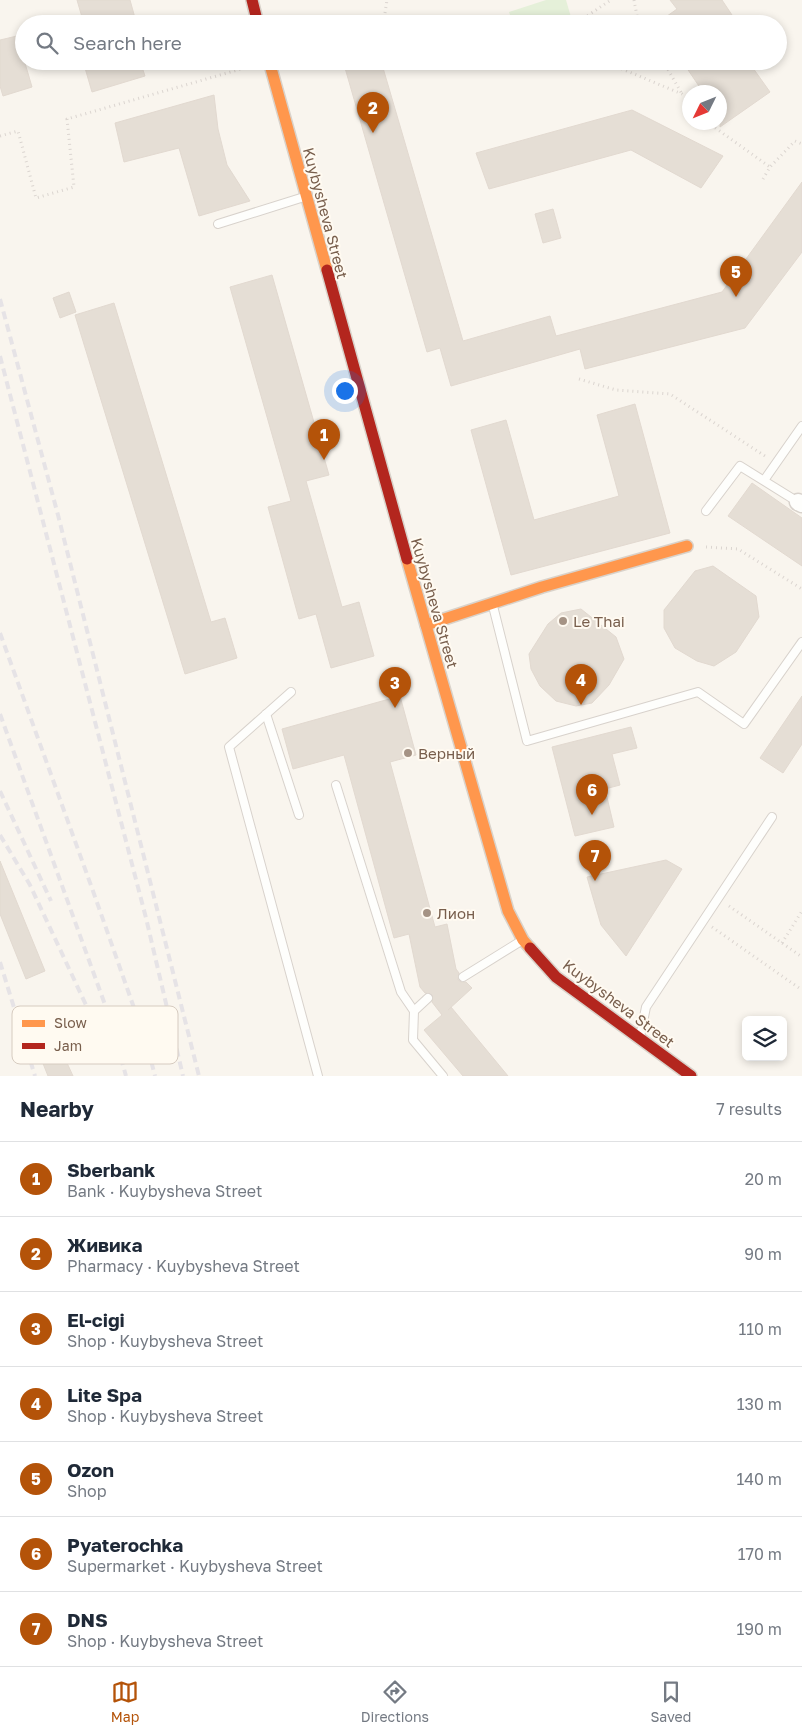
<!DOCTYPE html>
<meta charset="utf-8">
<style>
body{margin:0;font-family:"Golos Text",sans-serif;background:#f2f2f3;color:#1f2937}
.controls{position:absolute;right:15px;bottom:15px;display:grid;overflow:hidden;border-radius:8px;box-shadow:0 2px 8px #0003}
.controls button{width:45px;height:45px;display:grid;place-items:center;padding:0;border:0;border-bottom:1px solid #e0e1e3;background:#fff;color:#1f2937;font:25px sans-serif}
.compass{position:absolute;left:682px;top:85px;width:45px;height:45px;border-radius:50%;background:#fff;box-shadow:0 2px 8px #0003;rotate:227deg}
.you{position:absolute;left:344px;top:390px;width:18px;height:18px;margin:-12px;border:4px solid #fff;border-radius:50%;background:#1a73e8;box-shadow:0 0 0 8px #1a73e833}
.badge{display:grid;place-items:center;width:32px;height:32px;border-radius:50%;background:#b45309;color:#fff;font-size:16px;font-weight:700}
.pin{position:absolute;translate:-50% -41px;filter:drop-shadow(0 1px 2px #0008)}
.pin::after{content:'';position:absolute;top:26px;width:18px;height:15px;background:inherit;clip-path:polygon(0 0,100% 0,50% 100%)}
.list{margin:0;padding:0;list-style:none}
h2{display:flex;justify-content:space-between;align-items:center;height:65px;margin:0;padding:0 20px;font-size:21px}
h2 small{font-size:16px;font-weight:400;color:#747a83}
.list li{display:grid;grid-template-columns:32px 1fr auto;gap:15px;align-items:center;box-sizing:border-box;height:75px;padding:0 20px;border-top:1px solid #e0e1e3}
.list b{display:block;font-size:19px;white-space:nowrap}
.list p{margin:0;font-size:16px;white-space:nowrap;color:#747a83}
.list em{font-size:16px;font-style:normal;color:#747a83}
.icon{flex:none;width:28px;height:28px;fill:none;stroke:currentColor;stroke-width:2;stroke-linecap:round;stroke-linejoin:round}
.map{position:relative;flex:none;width:802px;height:1076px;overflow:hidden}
.search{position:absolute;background:#fff;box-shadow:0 2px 8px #0003;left:15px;right:15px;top:15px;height:55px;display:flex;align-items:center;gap:12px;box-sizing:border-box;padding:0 18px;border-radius:28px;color:#747a83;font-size:19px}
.sheet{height:590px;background:#fff}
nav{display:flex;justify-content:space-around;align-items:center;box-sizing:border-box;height:70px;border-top:1px solid #e0e1e3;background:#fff;font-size:14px;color:#747a83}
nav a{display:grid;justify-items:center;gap:2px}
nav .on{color:#b45309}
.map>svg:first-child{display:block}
.green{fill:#e5f0d9}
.building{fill:#e5ded5;stroke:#e2d9d0}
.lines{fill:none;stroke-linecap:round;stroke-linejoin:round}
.lane-casing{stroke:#d8d2cc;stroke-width:10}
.street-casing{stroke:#d8d2cc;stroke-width:19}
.slow-casing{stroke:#d9d2ca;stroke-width:14}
.jam-casing{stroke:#d9d2ca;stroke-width:14}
.path{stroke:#dbd5d0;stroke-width:3;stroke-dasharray:1 4;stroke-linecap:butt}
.lane{stroke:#fefefc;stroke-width:8}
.street{stroke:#fefefc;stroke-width:16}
.slow{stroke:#ff974d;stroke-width:11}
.jam{stroke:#b3261e;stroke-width:11}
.rail{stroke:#e6e3e6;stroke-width:4;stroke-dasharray:8 5;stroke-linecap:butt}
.poi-dot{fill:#a59385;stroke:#fffaf1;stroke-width:2}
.labels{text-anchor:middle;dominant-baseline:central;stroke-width:4;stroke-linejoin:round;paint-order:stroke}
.street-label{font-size:15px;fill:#785e4c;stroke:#fffaf1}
.poi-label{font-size:15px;fill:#785e4c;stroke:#fffaf1;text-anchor:start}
.key{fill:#fffaf1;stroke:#d6cbc0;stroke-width:1}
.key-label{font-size:14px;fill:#785e4c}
</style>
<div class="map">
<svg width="802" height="1076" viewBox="0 0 802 1076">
<rect width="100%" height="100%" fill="#f9f5ee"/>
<polygon class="green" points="546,0 566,0 573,24 513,24 509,12"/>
<g class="building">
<polygon points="77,0 130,0 135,18 128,20 129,24 84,24"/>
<polygon points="670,0 722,0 738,24 656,24 677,9"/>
<polygon points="17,36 32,87 3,96 0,86 0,40"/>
<polygon points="83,61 140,61 145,76 92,92"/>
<polygon points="343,61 381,61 463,341 550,316 556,336 722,292 802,182 802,252 745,328 585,369 580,349 451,386 440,348 427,352"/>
<polygon points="682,61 748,61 770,92 720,127 720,92 703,92"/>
<polygon points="214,95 218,129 227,165 250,201 199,216 179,148 124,162 115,123"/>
<polygon points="632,110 723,156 701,188 631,150 489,189 476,153"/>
<polygon points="553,209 561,238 543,243 535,214"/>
<polygon points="272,275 329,475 306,481 342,607 359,602 374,656 331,668 316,614 299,619 268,507 291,501 230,287"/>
<polygon points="69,292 76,312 60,318 53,298"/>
<polygon points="114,303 211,622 225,618 237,658 185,674 75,315"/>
<polygon points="635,404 670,533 511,575 471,430 506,420 534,520 619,496 597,415"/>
<polygon points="752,483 802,518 802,566 728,516"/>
<polygon points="713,566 756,596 759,617 736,652 714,666 697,661 675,648 664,628 664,610 695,571"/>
<polygon points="581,609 616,637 624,659 609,685 592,703 576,706 556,701 540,686 531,669 529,654 548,624 561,613"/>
<polygon points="400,696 416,755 390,762 435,927 447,924 456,969 459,973 458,980 461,982 466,982 472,988 448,1010 451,1007 508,1076 463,1076 424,1030 442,1015 432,1002 432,995 425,993 420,987 409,934 394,938 344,755 293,769 282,729"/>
<polygon points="802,696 802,744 783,773 760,758"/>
<polygon points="631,727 637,748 612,754 620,785 605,789 614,827 575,836 552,747"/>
<polygon points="666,860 682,869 626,956 601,925 587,877"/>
<polygon points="0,861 45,971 26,979 0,914"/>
<polygon points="62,1052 73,1076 48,1076 42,1061"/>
</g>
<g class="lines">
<defs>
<g id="lane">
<polyline points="218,224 304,197"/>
<polyline points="765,479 802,426"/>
<polyline points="706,511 740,466 798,502"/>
<polyline points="493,606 527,741 698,692 744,724 802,642"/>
<polyline points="291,692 229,747 318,1076"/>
<polyline points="266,714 299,815"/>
<polyline points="336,785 401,992 414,1011"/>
<polyline points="463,977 521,941"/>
<polyline points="428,998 414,1011 413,1040 443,1076"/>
<polyline points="640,1037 646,1007 772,817"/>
</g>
<polyline id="street" points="798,502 802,504"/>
<g id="slow">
<polyline points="269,61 327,270"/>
<polyline points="407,559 508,911 523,940 530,948"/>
<polyline points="426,625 542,587 687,546"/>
</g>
<g id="jam">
<polyline points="252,0 258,24"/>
<polyline points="327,270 407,559"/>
<polyline points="530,948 556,977 691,1076"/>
</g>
</defs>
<use href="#lane" class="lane-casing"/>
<use href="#street" class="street-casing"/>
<use href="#slow" class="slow-casing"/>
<use href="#jam" class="jam-casing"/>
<g class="path">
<polyline points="634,0 637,16 642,24"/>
<polyline points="385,13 387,0"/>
<polyline points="575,24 611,0"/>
<polyline points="603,61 682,94 690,102"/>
<polyline points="663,61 682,94"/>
<polyline points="707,122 770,167"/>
<polyline points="0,136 18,131 36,198 74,187 67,119 241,69"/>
<polyline points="763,179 770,167 795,141 802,144"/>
<polyline points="579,379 616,390 670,394 765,456"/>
<polyline points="706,547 738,549 802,589"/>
<polyline points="729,906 802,957"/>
<polyline points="712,927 802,990"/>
<polyline points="782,943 802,911"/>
</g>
<use href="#lane" class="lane"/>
<use href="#street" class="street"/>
<use href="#slow" class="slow"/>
<use href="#jam" class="jam"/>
<g class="rail">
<polyline points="0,299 58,515 199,1076"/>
<polyline points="0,356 146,918 183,1076"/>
<polyline points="0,633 93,891 147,1045 155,1076"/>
<polyline points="0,714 108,1013 126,1076"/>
<polyline points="0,791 51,901"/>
<polyline points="0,835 30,885 86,1005"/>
<polyline points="0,962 35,1076"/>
</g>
</g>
<g class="poi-dot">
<circle cx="563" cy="621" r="5"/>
<circle cx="408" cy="753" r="5"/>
<circle cx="427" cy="913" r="5"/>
</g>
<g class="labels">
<g class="street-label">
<text transform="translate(326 213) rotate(75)">Kuybysheva Street</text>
<text transform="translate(435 603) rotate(74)">Kuybysheva Street</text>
<text transform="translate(619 1003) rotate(37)">Kuybysheva Street</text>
</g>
<g class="poi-label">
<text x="573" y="621">Le Thai</text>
<text x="418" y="753">Верный</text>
<text x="437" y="913">Лион</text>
</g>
</g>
<rect x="12" y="1006" width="166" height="58" rx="8" class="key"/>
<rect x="22" y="1020" width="23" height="7" fill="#ff974d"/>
<rect x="22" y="1043" width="23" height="6" fill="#b3261e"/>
<g class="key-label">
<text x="54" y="1028">Slow</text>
<text x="54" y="1051">Jam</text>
</g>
</svg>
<div class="controls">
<button><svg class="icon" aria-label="layers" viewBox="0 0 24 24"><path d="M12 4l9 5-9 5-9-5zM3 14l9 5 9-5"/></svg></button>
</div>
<svg class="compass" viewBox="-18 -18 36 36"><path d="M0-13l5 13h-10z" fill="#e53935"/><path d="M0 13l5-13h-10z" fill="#747a83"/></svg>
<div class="you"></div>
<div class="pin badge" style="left:324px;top:460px">1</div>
<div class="pin badge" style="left:373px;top:133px">2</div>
<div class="pin badge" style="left:395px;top:708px">3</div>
<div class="pin badge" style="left:581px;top:705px">4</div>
<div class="pin badge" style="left:736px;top:297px">5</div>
<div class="pin badge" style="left:592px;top:815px">6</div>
<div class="pin badge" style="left:595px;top:881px">7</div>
<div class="search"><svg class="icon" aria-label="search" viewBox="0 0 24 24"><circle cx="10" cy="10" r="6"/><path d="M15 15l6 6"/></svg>Search here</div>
</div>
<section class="sheet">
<h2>Nearby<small>7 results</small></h2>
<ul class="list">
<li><span class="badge">1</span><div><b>Sberbank</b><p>Bank · Kuybysheva Street</p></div><em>20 m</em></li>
<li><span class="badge">2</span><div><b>Живика</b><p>Pharmacy · Kuybysheva Street</p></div><em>90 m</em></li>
<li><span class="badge">3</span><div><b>El-cigi</b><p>Shop · Kuybysheva Street</p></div><em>110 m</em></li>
<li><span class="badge">4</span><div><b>Lite Spa</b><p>Shop · Kuybysheva Street</p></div><em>130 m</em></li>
<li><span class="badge">5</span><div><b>Ozon</b><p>Shop</p></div><em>140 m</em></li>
<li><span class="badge">6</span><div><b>Pyaterochka</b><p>Supermarket · Kuybysheva Street</p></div><em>170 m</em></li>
<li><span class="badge">7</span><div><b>DNS</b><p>Shop · Kuybysheva Street</p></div><em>190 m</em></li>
</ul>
</section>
<nav>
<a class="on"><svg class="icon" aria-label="map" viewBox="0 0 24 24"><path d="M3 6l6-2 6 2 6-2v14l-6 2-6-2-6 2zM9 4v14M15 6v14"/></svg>Map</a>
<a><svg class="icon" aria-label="directions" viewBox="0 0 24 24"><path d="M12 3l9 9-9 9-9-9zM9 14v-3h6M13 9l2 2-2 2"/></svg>Directions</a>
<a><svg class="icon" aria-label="saved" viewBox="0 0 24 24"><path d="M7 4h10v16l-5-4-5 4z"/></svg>Saved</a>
</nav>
